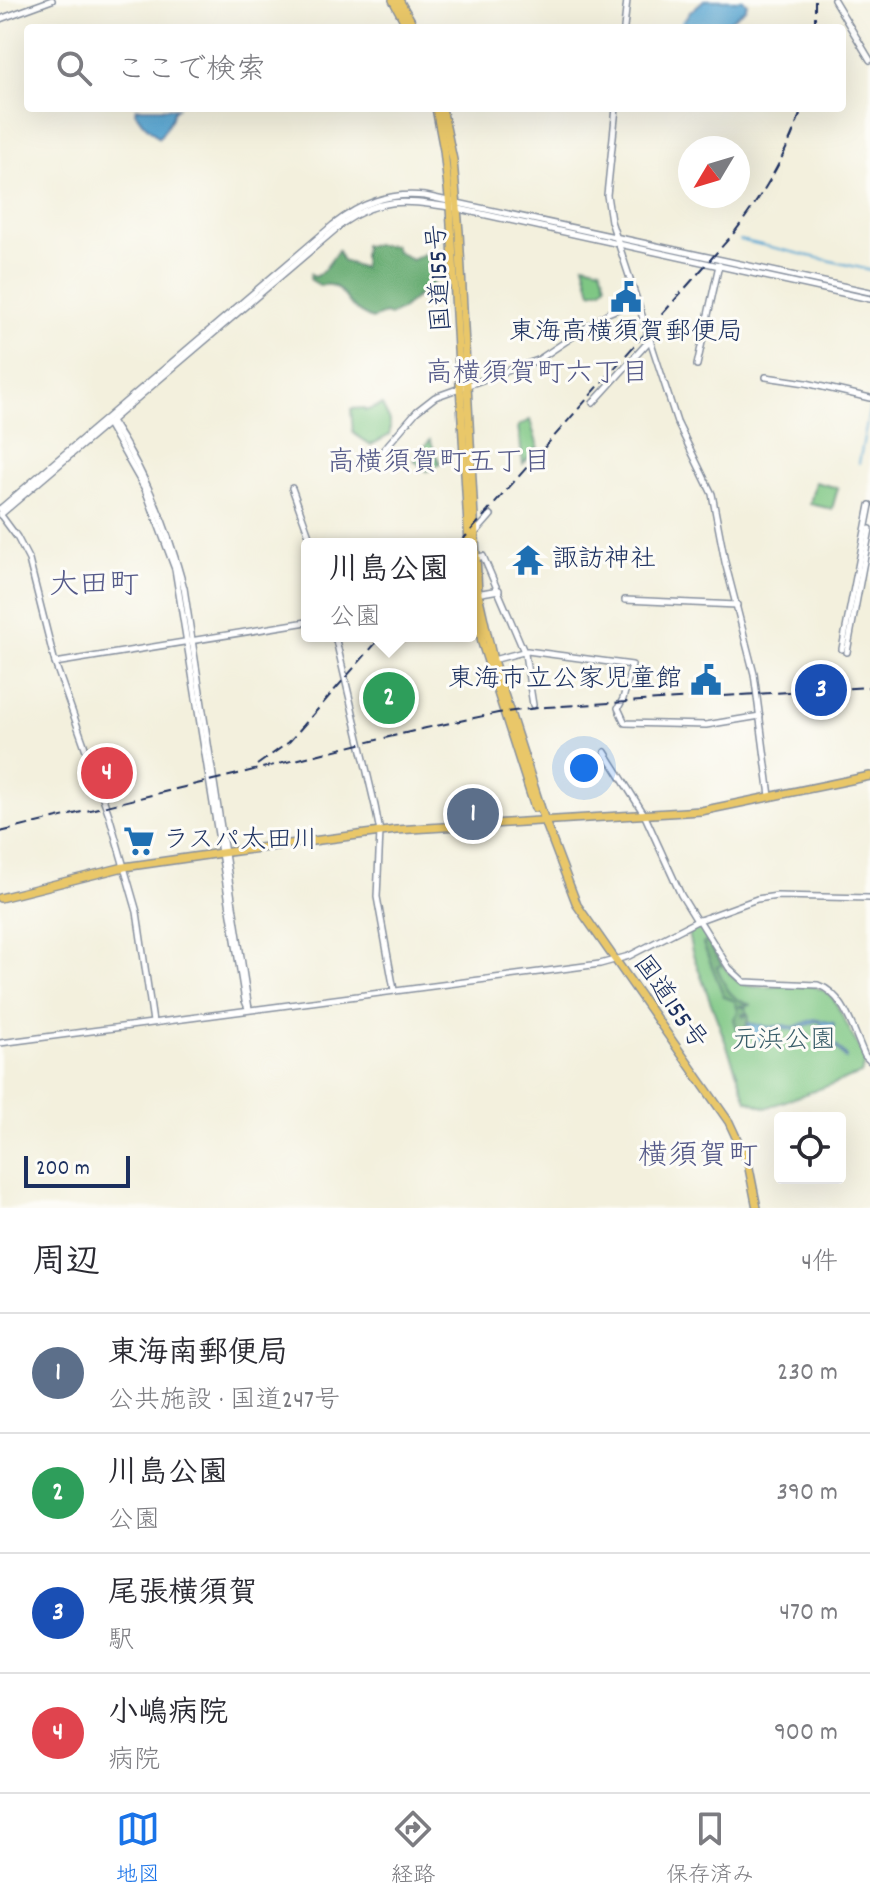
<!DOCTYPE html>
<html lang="ja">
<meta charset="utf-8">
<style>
body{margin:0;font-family:Dekko,"Klee One",sans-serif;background:#f7f7f7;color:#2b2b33}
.controls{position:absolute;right:24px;bottom:24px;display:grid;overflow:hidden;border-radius:8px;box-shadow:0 8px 32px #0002}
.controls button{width:72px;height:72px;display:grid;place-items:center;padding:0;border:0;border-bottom:2px solid #e1e1e2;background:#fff;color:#2b2b33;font:40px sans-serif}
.compass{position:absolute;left:678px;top:136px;width:72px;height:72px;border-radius:50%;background:#fff;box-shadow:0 8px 32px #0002;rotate:232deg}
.scale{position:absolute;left:24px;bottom:20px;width:106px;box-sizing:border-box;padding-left:8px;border:4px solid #1b2f5e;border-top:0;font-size:22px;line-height:28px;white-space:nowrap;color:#1b2f5e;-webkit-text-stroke:6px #fdfcf7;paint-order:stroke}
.you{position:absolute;left:584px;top:768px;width:28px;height:28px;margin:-20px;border:6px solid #fff;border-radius:50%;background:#1a73e8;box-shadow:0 0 0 12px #1a73e833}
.badge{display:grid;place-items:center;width:52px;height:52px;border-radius:50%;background:#1a73e8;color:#fff;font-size:26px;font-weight:700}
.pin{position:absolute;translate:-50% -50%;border:4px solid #fff;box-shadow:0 2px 8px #0006}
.popup{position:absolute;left:301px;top:538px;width:176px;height:104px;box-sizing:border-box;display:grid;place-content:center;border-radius:8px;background:#fff;filter:drop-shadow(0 2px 6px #0005);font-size:26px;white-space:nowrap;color:#7c7c81}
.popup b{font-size:30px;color:#2b2b33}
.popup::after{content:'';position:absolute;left:50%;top:100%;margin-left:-16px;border:16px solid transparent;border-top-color:#fff}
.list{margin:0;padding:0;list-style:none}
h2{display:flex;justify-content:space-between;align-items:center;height:104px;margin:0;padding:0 32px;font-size:34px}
h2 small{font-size:26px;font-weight:400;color:#7c7c81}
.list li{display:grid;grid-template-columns:52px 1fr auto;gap:24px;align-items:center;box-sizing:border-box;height:120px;padding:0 32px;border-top:2px solid #e1e1e2}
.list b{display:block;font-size:30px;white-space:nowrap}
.list p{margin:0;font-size:26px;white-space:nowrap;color:#7c7c81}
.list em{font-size:26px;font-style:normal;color:#7c7c81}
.icon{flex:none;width:44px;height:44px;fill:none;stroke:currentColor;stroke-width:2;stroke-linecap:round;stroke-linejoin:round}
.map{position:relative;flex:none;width:870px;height:1208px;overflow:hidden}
.search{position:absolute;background:#fff;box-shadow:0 8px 32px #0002;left:24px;right:24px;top:24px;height:88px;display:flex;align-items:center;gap:20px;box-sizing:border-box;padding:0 28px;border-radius:8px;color:#7c7c81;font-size:30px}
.sheet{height:584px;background:#fff}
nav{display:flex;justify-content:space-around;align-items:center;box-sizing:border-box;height:112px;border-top:2px solid #e1e1e2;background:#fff;font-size:22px;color:#7c7c81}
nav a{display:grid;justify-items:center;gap:4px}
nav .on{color:#1a73e8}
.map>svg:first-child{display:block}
.green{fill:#7fc784;stroke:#4d7b71;stroke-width:2}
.forest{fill:#67ac72;stroke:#416e68;stroke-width:2}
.water{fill:#5aa7d3;stroke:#3a6b98;stroke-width:2}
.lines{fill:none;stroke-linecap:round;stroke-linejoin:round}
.stream{stroke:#5aa7d3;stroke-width:2}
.tertiary-casing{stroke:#87909e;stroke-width:8}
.trunk-casing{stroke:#87909e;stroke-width:10}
.tertiary{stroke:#fff;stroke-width:5}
.trunk{stroke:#e9c769;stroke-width:7}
.rail{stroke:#1b2f5e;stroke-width:2;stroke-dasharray:12 6;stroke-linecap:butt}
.labels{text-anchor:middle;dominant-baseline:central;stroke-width:6;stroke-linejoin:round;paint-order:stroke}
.street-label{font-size:26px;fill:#1b2f5e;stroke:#fdfcf7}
.poi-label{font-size:26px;fill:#1b2f5e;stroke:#fdfcf7;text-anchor:start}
.park-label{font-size:26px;fill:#395d69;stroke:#fdfcf7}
.neighbourhood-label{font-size:28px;fill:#555a89;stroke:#fdfcf7}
.quarter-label{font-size:30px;fill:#555a89;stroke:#fdfcf7}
</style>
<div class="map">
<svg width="870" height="1208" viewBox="0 0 870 1208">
<rect width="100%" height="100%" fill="#fdfcf7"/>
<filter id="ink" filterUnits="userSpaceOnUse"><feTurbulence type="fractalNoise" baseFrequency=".0125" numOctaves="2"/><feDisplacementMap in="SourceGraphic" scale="16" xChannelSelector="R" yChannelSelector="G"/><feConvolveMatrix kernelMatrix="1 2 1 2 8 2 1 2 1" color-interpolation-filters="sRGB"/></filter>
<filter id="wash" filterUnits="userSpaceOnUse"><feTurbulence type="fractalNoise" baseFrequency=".006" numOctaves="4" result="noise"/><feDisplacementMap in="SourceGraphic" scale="32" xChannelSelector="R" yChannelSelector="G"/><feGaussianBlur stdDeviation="1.8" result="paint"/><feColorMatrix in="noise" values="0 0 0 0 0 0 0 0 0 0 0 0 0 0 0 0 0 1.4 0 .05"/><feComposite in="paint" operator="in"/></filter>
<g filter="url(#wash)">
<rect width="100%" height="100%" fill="#f3f0dd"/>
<g class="green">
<polygon points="584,264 601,268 606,284 602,289 591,292"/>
<polygon points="382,405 390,421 390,435 371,445 353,433 351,409 364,408 365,411"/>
<polygon points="530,420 538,447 523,464 518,426"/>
<polygon points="430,440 440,464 427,471 414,460"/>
<polygon points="815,482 838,488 832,509 810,504"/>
<polygon points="396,686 402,705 401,711 383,715 376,692"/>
<path d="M 700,926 C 709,941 725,975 741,983 C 768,996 808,971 833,998 L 866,1061 L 861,1074 L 766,1108 L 747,1100 L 692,952 L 688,934 Z"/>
</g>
<g class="forest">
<path d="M 364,245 L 394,245 L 396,251 L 412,260 L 430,251 L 436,252 L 433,283 L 401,310 L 390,316 L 385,314 L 372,319 C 366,316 359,313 355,309 C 343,298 340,280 320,286 L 310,279 L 311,274 L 315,277 L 324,270 L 338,251 L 343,261 L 363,268 Z"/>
<path d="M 707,941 L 722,965 L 717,967 C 725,986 730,1000 752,1005 L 739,1006 L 746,1008 L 747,1012 L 742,1015 L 744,1017 L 748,1013 L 749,1019 L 744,1031 L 738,1032 L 734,1019 L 738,1011 L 735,1001 L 724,997 L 703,944 Z"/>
</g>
<g class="water">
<polygon points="704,0 743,0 747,4 745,9 720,28 687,28 684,21 691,11"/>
<polygon points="136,108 177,108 173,112 172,118 159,138 143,123 135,112"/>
<polygon points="814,1019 834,1023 833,1042 847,1057 846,1059 832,1043 829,1029 817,1021 795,1030 778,1027 769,1040 761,1043 753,1035 748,1025 749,1023 770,1027 783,1025 794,1027"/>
</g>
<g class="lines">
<g class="stream">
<polyline points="680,28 683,20"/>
<polyline points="740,240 870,270"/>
<polyline points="859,463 870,407"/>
</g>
</g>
</g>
<g filter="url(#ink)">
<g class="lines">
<defs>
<g id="tertiary">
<polyline points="834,0 870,60"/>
<polyline points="0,19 52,0"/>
<polyline points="624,28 627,0"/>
<polyline points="616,108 607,195 611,221 677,422 712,494 725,562 754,674 770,796"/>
<polyline points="697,365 719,265"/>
<polyline points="766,377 806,383 870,398"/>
<polyline points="593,403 650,340"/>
<path d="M 111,421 C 146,473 168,529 184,588 L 249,1009"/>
<polyline points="108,424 145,489 175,569 245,1001 248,1008"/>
<polyline points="373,462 417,411 435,397 538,360 608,313 637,301"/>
<polyline points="292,488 312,544"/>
<path d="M 0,509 L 333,225 C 361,203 389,192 425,196 L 870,292"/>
<polyline points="0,514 17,537 29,560 55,663 109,815 137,912 153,1022"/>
<path d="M 0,515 L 343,223 C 382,196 407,201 450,207 L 870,299"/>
<polyline points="476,532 491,515"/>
<polyline points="476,558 483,556 525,654 533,705"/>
<polyline points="476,594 499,590"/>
<polyline points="625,600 737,605"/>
<polyline points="335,636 375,806 380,832 377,897 394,990"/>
<polyline points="842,649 870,505"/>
<polyline points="847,652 870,529"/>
<polyline points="493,660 527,651 632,665 623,699 618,708 625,723 706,725 760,716"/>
<polyline points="55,663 307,622"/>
<polyline points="605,752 644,814 681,895 697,921"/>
<path d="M 699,920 L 729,968 L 744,982 L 818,985 C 845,994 853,1031 865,1056 L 870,1061"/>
<polyline points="0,1043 600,964 629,956 697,921 757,899 777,896 870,898"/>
</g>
<g id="trunk">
<polyline points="393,0 408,28"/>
<polyline points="399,0 415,28"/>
<polyline points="436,108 444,150 450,207 469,544"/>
<polyline points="442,108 453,160 459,232 478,594 493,660 545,821 577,905 729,1122 748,1163 757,1208"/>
<polyline points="471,576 482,643 535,808"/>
<polyline points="0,898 124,867 221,853 396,830 701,811 870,776"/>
</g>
</defs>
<use href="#tertiary" class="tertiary-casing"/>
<use href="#trunk" class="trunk-casing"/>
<use href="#tertiary" class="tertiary"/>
<use href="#trunk" class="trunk"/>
<g class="rail">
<polyline points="815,28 815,0"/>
<path d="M 459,544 L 733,234 C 763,195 787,155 802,108"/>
<polyline points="257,765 289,742 382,636"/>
<polyline points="0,832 426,728 498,713 546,707 870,687"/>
</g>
</g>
</g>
<defs>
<symbol id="civic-bare" viewBox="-9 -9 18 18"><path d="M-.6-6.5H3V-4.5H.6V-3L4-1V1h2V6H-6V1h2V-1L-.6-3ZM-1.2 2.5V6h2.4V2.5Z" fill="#1f6fb2" stroke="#fdfcf7" stroke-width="2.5" paint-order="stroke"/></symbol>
<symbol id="temple-bare" viewBox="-9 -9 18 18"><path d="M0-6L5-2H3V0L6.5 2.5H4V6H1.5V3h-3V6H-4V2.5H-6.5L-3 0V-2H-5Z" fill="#1f6fb2" stroke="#fdfcf7" stroke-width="2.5" paint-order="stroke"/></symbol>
<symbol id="supermarket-bare" viewBox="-9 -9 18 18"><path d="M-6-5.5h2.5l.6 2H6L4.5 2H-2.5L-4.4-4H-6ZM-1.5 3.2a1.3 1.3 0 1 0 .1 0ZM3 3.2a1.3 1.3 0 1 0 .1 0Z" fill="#1f6fb2" stroke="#fdfcf7" stroke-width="2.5" paint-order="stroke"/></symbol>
</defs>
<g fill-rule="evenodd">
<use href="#civic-bare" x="604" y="275" width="44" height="44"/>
<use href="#temple-bare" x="506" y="538" width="44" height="44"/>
<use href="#civic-bare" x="684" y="658" width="44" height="44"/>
<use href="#supermarket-bare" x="117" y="819" width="44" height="44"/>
</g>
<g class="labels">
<g class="street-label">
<text transform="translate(441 278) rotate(-93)">国道155号</text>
<text transform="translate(669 1003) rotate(55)">国道155号</text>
</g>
<g class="poi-label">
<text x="626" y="333" text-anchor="middle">東海高横須賀郵便局</text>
<text x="552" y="560">諏訪神社</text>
<text x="682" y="680" text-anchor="end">東海市立公家児童館</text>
<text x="163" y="841">ラスパ太田川</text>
</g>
<g class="park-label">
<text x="784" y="1041">元浜公園</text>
</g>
<g class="neighbourhood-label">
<text x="537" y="376">高横須賀町六丁目</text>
<text x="439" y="465">高横須賀町五丁目</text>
</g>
<g class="quarter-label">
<text x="94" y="587">大田町</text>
<text x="698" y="1158">横須賀町</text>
</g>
</g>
</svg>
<div class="controls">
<button><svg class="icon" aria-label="locate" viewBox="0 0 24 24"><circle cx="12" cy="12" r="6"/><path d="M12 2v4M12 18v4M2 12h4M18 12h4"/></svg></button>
</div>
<svg class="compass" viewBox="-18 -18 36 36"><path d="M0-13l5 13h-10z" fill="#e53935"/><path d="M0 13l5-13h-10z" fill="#7c7c81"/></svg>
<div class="scale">200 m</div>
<div class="you"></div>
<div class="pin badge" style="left:473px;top:814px;background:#5c6f8a">1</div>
<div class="pin badge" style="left:389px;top:698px;background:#2e9e5b">2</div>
<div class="popup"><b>川島公園</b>公園</div>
<div class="pin badge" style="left:821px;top:690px;background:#1a4fb4">3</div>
<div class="pin badge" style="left:107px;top:773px;background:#e0444e">4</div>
<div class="search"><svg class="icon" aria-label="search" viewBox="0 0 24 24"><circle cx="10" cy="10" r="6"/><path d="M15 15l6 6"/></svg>ここで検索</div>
</div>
<section class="sheet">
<h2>周辺<small>4件</small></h2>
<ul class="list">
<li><span class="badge" style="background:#5c6f8a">1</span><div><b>東海南郵便局</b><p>公共施設 · 国道247号</p></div><em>230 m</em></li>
<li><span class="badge" style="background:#2e9e5b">2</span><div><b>川島公園</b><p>公園</p></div><em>390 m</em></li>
<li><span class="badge" style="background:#1a4fb4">3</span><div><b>尾張横須賀</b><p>駅</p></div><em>470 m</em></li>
<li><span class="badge" style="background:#e0444e">4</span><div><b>小嶋病院</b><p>病院</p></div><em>900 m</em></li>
</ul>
</section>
<nav>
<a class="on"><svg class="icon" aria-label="map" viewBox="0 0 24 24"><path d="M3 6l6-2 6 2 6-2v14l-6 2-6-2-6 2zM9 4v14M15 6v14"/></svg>地図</a>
<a><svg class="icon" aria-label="directions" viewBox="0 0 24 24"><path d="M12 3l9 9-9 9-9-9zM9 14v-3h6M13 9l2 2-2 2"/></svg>経路</a>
<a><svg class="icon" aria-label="saved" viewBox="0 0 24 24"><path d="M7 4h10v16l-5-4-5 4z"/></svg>保存済み</a>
</nav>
